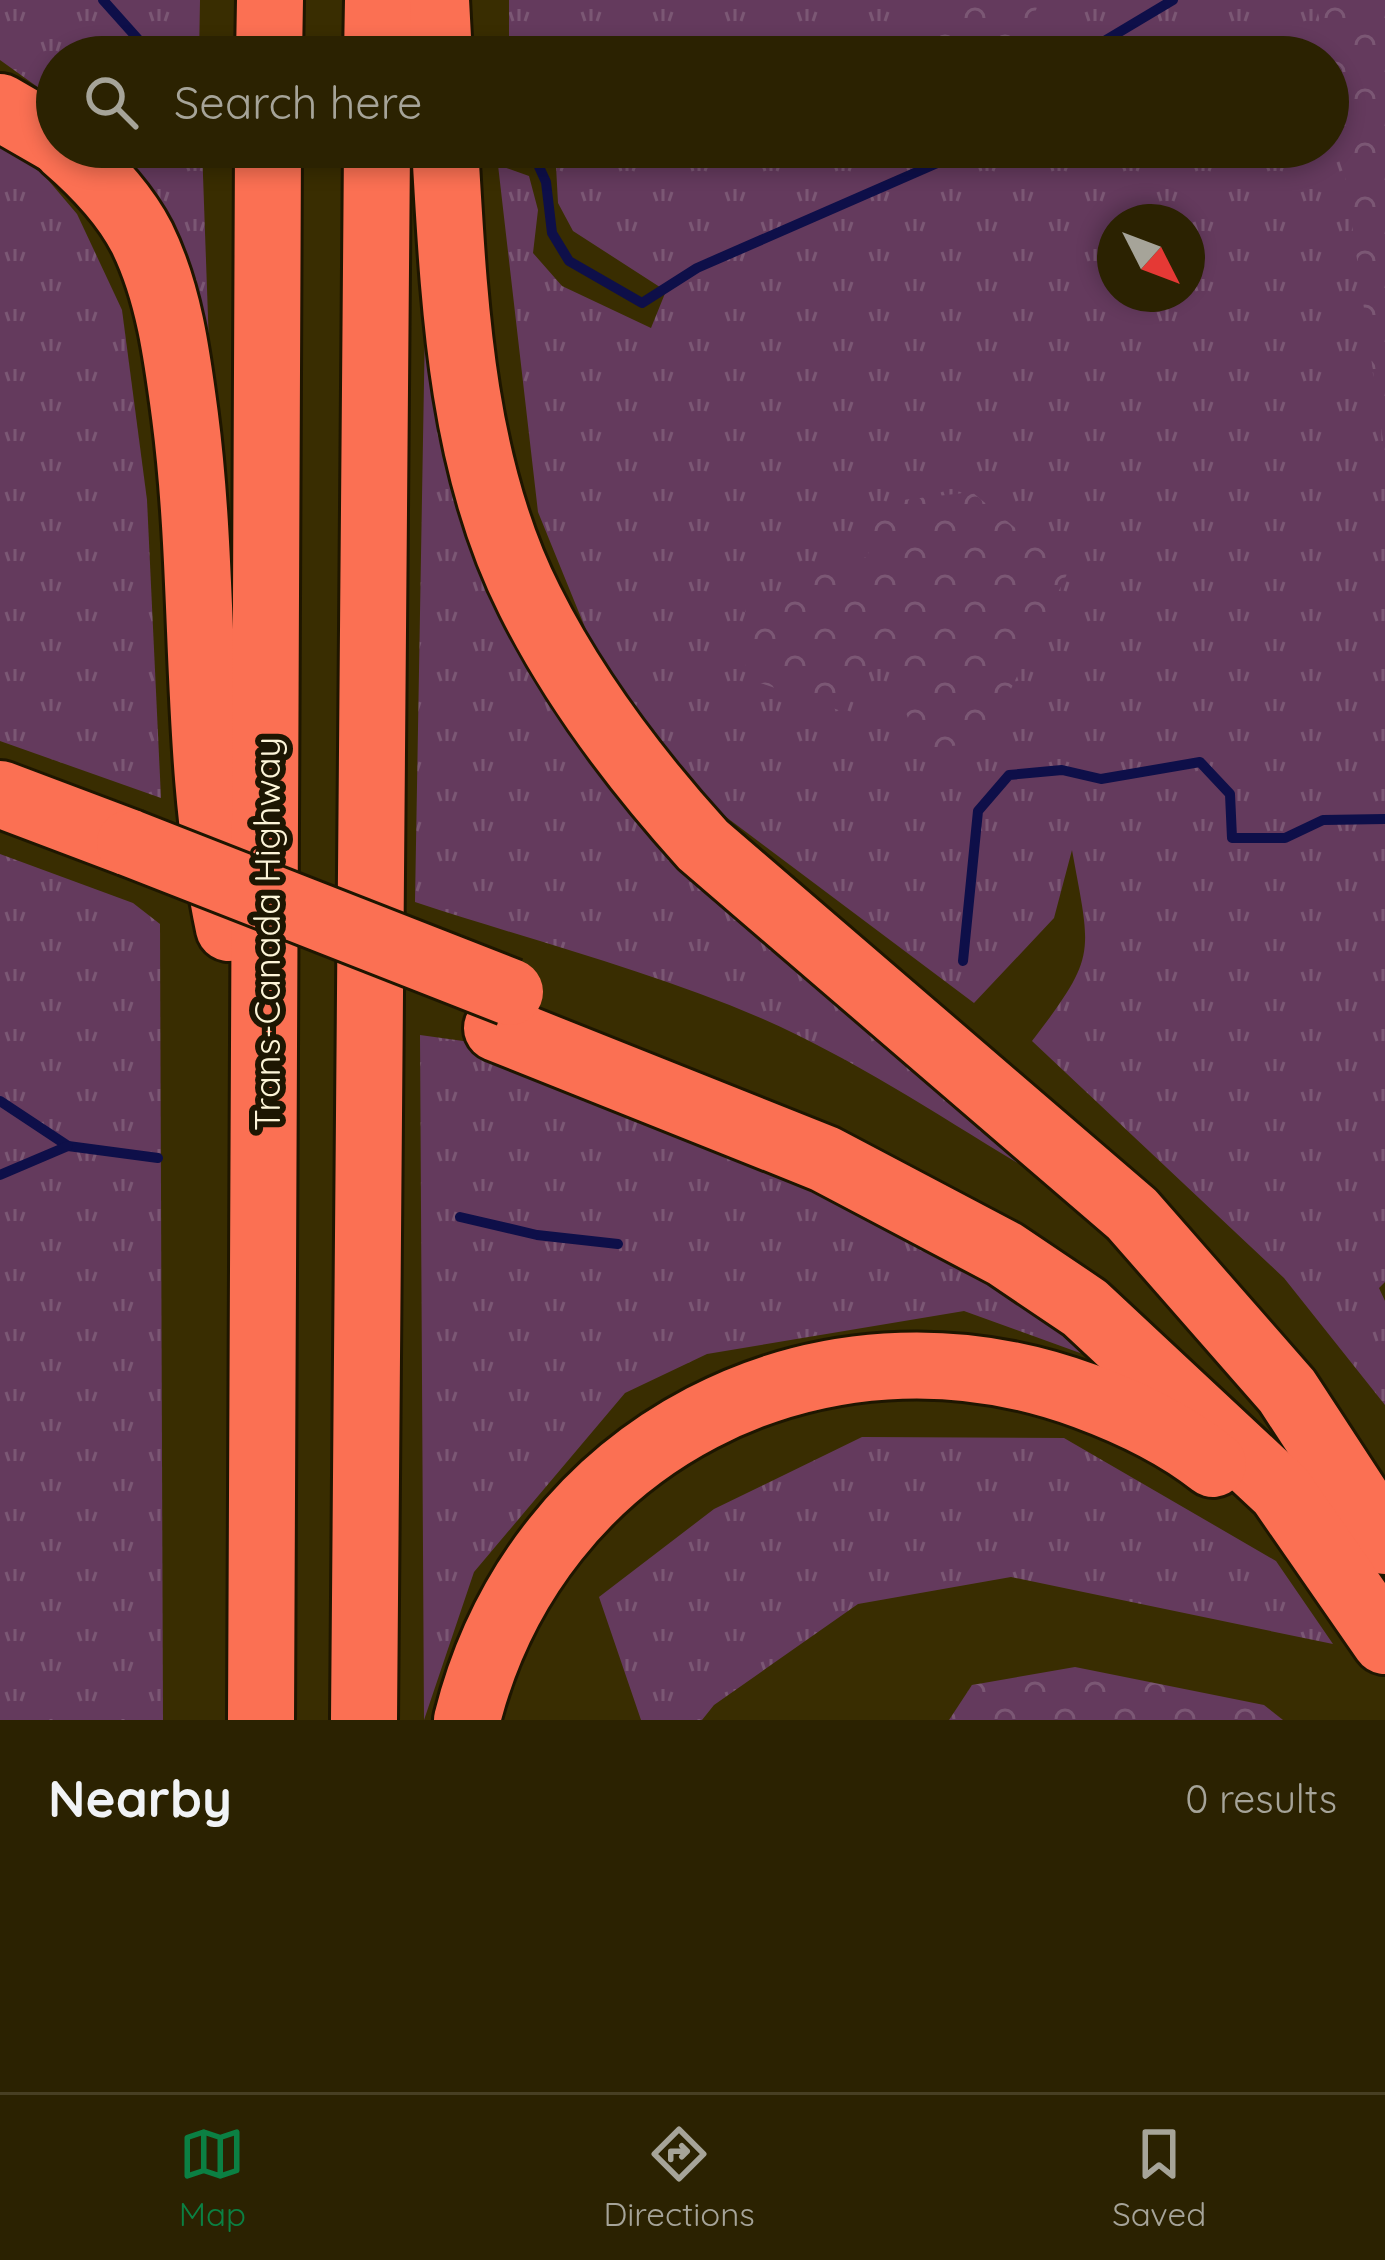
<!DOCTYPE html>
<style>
body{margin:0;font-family:Quicksand,sans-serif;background:#372f10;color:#f1f3f6}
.compass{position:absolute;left:1097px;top:204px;width:108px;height:108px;border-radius:50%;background:#2b2201;box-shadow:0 6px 18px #0003;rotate:132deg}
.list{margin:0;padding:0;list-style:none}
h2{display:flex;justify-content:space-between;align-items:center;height:156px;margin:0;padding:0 48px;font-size:51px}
h2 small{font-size:39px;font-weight:400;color:#a6a499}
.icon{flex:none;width:66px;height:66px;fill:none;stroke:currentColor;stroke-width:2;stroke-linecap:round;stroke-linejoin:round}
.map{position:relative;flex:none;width:1385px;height:1720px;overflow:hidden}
.search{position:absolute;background:#2b2201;box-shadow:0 6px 18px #0003;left:36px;right:36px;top:36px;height:132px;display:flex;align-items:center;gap:30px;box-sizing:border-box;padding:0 42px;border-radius:66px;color:#a6a499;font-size:45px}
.sheet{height:372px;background:#2b2201}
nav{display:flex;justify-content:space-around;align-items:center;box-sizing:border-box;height:168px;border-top:3px solid #473f23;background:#2b2201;font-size:33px;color:#a6a499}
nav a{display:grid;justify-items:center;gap:6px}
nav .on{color:#0b8043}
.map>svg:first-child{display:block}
.grass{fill:url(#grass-tufts);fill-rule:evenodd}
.forest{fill:url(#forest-crowns)}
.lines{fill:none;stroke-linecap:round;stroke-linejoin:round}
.stream{stroke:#0e0f49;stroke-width:10}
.motorway-casing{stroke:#1e1600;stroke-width:72}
.motorway{stroke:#fb7053;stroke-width:66}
.motorway-bridge-casing{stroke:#1e1600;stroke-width:72;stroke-linecap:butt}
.motorway-bridge{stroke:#fb7053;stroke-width:66}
.labels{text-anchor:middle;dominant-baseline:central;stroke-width:12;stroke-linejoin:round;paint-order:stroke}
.street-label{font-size:36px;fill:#fdf5d8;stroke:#1d1602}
</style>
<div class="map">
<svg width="1385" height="1720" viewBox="0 0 1385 1720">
<defs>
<pattern id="grass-tufts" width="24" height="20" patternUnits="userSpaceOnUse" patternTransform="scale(3)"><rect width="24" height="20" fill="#643a5d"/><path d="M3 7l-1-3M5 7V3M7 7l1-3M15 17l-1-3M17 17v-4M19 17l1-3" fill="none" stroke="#7b5774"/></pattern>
<pattern id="forest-crowns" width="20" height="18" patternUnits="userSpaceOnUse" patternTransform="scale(3)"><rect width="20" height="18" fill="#643a5d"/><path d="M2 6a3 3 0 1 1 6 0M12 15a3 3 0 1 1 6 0" fill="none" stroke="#7b5774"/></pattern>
</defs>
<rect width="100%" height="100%" fill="#392d01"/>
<g class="grass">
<polygon points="0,0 200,0 199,57 57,57 57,101 0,60"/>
<path d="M 509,0 L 1385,0 L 1385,1282 L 1379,1288 L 1385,1301 L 1385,1405 L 1284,1278 L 1032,1041 C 1098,955 1091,955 1072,850 L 1054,918 L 974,1003 L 710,805 L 606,679 L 538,512 L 498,165 L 529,176 L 538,210 L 533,253 L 562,286 L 651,328 L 666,291 L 573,231 L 558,203 L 555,147 L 1328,147 L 1328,57 L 509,57 ZM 1115,222 L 1187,222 L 1187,294 L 1115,294 Z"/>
<polygon points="0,143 43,174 77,214 122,310 147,500 161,798 0,741"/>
<polygon points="108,147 202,147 210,374"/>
<path d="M 425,325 L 522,648 L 1098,1209 C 984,1148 881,1071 763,1019 C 652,971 530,940 415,902 Z"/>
<polygon points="0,854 133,903 160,924 163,1720 0,1720"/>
<polygon points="420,1035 492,1045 629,1100 1071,1321 1127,1370 964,1311 707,1354 625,1393 474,1572 424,1720"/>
<polygon points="862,1437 1064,1438 1276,1561 1333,1644 1011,1577 858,1604 714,1705 702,1720 641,1720 599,1597 714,1509"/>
</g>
<g class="forest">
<polygon points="928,0 1040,0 1017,57 931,57"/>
<polygon points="1315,0 1385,0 1385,455 1328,57"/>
<polygon points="972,492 1068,572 985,742 919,750 884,649 844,712 746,678 745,604 869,556 868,504"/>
<polygon points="1075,1667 1264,1705 1283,1720 949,1720 972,1685"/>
</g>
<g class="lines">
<g class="stream">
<polyline points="103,0 154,57"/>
<polyline points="1088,57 1101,43 1173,0"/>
<polyline points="530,147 546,182 552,233 569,261 642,303 697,268 974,147"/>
<polyline points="963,961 978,811 1009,775 1062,770 1101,779 1200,762 1230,794 1232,838 1285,838 1323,820 1385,819"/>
<polyline points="0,1101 68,1146 158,1158"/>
<polyline points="0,1175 68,1146"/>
<polyline points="460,1217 537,1235 618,1244"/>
</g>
<defs>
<g id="motorway">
<polyline points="436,0 439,57"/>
<polyline points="269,57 270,0"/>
<polyline points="377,57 378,0"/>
<polyline points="0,107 57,140"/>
<path d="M 65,147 C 94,172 124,203 142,238 C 169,293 177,355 185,416 C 207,585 193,760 229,928"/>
<path d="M 445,147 C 454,298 460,463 530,601 C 575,691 636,771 703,845 L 1132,1214 L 1287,1391 L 1385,1541"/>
<polyline points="0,794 130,843"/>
<polyline points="497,1028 825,1159 1005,1254 1085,1308 1281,1491 1385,1641"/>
<polyline points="261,1720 268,147"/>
<polyline points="364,1720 377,147"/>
<path d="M 467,1720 C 536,1444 819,1298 1085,1396 C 1131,1413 1174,1433 1213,1464"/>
</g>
</defs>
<use href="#motorway" class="motorway-casing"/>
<use href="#motorway" class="motorway"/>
<defs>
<polyline id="motorway-bridge" points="130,843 510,992"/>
</defs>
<use href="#motorway-bridge" class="motorway-bridge-casing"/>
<use href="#motorway-bridge" class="motorway-bridge"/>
</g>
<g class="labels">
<g class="street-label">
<text transform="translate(266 934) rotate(-90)">Trans-Canada Highway</text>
</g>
</g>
</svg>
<svg class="compass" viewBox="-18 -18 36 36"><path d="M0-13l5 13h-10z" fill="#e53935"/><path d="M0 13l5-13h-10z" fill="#a6a499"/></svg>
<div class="search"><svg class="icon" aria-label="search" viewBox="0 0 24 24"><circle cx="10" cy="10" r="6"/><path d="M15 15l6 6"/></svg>Search here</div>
</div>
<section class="sheet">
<h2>Nearby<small>0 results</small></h2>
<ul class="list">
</ul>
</section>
<nav>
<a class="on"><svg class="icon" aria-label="map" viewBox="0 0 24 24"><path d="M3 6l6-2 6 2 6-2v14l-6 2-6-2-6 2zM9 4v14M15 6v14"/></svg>Map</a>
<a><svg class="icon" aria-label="directions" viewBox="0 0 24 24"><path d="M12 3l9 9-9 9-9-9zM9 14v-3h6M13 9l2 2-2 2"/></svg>Directions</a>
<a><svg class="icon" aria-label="saved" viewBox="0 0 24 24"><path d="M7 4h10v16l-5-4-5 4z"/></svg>Saved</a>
</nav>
